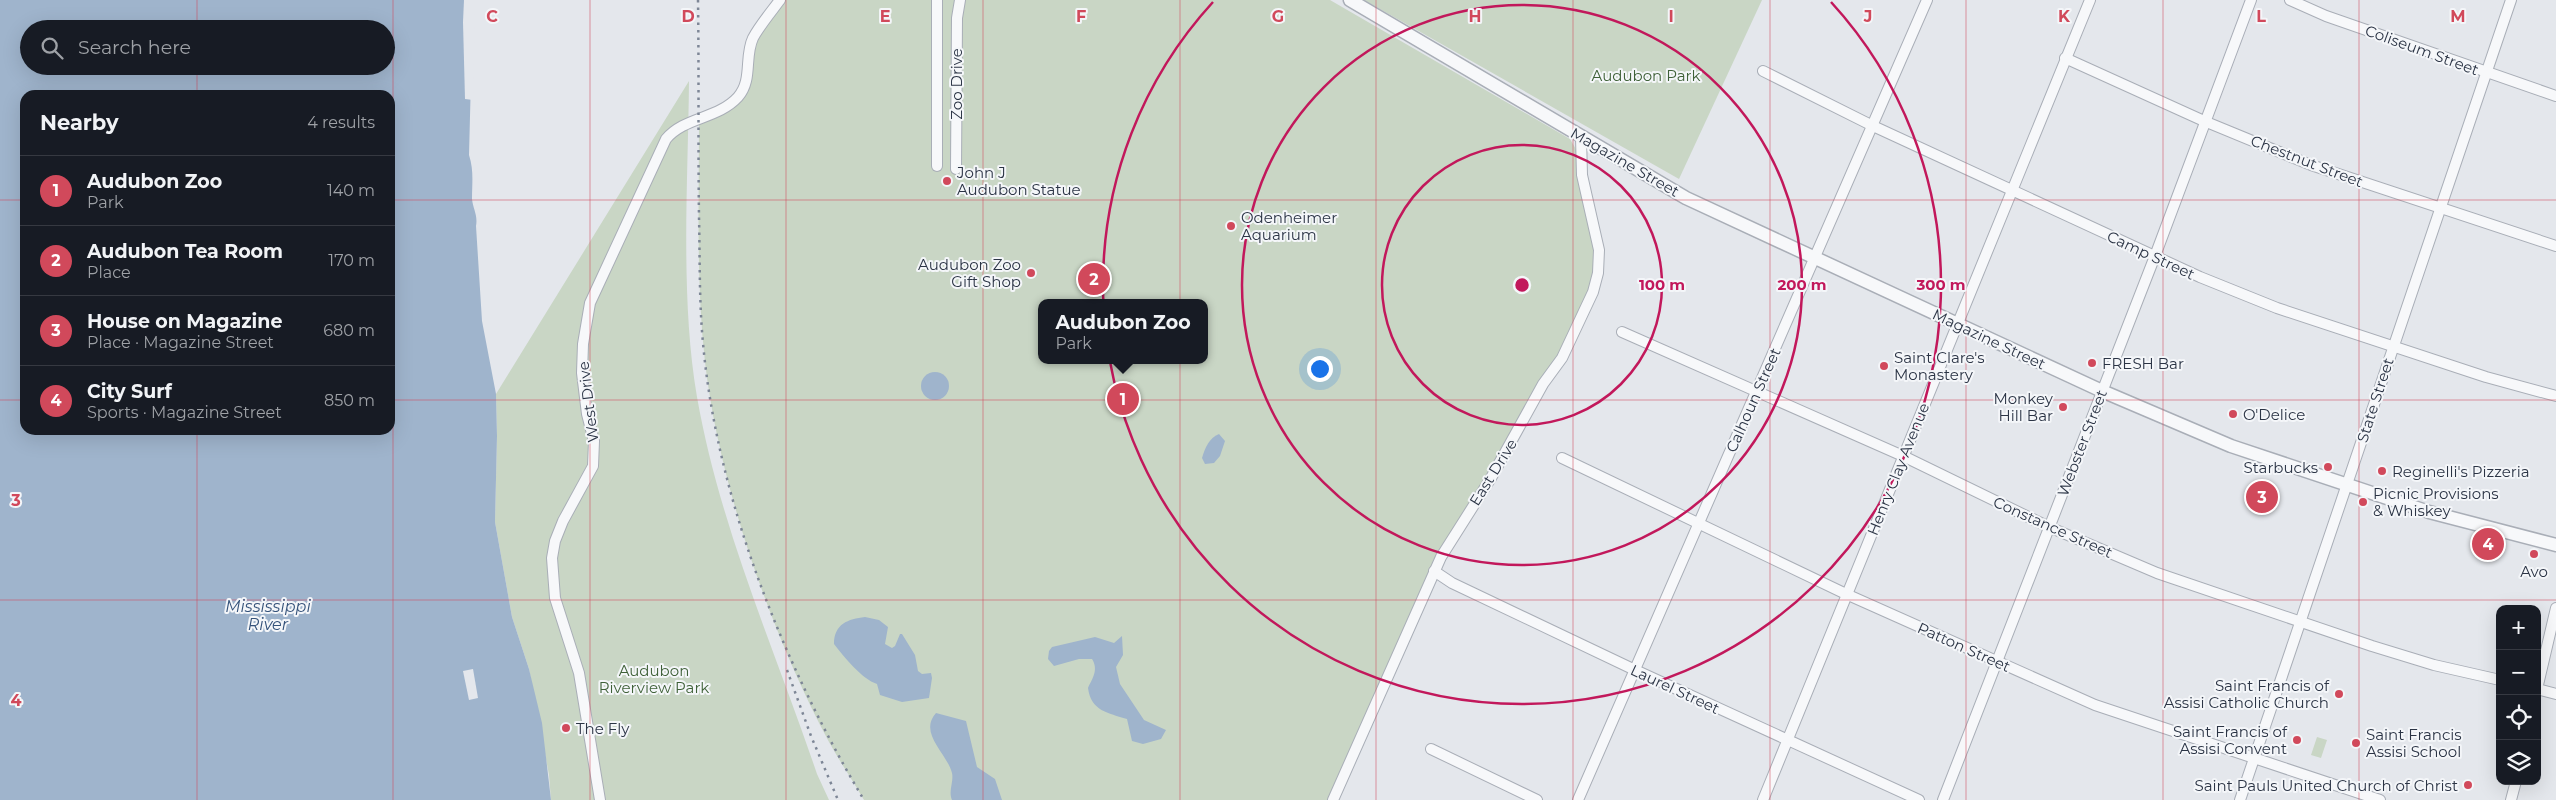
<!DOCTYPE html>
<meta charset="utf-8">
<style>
body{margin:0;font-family:Montserrat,sans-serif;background:#242831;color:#f1f3f6}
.controls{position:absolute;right:15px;bottom:15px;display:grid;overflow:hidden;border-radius:10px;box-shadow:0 5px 20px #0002}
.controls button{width:45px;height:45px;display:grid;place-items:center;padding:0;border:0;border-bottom:1px solid #363941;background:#171b24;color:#f1f3f6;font:25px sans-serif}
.you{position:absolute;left:1319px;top:368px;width:18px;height:18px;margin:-12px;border:4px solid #fff;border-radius:50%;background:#1a73e8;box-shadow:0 0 0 8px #1a73e833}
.badge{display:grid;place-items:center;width:32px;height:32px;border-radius:50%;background:#d1495b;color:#fff;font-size:16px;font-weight:700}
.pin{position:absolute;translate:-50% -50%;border:2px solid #fff;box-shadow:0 1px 5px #0006}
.popup{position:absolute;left:1038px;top:299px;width:170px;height:65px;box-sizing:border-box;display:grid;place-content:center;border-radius:10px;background:#171b24;filter:drop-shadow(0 1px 4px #0005);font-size:16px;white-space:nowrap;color:#9ea1a6}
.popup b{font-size:19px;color:#f1f3f6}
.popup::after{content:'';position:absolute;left:50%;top:100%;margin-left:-10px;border:10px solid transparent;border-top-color:#171b24}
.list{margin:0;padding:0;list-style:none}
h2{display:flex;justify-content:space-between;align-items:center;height:65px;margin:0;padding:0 20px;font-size:21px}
h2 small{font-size:16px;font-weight:400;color:#9ea1a6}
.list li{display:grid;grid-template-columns:32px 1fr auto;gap:15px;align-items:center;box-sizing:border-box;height:70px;padding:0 20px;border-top:1px solid #363941}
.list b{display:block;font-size:19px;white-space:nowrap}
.list p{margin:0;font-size:16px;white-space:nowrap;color:#9ea1a6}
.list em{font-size:16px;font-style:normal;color:#9ea1a6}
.icon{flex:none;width:28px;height:28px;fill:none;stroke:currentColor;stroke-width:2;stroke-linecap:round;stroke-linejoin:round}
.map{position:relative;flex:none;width:2556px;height:800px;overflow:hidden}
.search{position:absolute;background:#171b24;box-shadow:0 5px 20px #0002;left:20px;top:20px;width:375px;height:55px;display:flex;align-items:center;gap:12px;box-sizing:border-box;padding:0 18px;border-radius:28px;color:#9ea1a6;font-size:19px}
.panel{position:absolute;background:#171b24;box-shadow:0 5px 20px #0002;left:20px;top:90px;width:375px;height:345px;border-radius:15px}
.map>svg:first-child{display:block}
.green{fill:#c9d6c5;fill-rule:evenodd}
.water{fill:#9fb4cc;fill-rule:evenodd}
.pier{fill:#e4e7ec}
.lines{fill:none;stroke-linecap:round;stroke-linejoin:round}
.minor-casing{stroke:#a9aeb7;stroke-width:12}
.tertiary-casing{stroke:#a9aeb7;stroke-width:15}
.minor{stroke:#f7f8fa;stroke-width:10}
.tertiary{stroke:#f7f8fa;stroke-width:12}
.rail{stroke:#7d8696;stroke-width:2.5;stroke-dasharray:2.5 5;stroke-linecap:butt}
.grid{fill:none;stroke:#d1495b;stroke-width:1;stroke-opacity:0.55}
.ring{fill:none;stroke:#c2185b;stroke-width:2.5}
.poi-dot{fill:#d1495b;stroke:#f4f6f9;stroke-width:2}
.labels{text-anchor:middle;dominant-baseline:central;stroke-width:4;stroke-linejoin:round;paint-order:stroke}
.street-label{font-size:15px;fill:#2b3445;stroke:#f4f6f9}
.park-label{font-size:15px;fill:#3f6138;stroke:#f4f6f9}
.poi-label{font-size:15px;fill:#2b3445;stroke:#f4f6f9;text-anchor:start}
.water-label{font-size:16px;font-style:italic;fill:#34527a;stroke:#f4f6f9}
.grid-label{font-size:16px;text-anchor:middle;font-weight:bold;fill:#d1495b;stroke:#f4f6f9;stroke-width:4;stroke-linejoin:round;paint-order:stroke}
.centre{fill:#c2185b;stroke:#f4f6f9;stroke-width:2.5}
.ring-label{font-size:15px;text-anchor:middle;font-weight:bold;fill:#c2185b;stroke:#f4f6f9;stroke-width:4;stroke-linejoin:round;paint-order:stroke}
</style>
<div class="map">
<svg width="2556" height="800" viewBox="0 0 2556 800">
<rect width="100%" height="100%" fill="#e4e7ec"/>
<g class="green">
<path d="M 777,0 L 1330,0 L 1570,139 L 1581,158 L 1599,250 L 1581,321 L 1434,571 L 1331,800 L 864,800 C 853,781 840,762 829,742 C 771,634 719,484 705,362 C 696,282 699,201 699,120 L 744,89 L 753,39 ZM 1042,303 L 1204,303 L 1204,360 L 1042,360 Z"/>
<polygon points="1364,0 1762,0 1679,179"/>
<path d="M 689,81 C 688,184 680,297 697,397 C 720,528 775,650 817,774 L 829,800 L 551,800 L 549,775 L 529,669 L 512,617 L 495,522 L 497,436 L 496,394 Z"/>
<polygon points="2317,737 2327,740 2321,758 2311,755"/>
</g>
<g class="water">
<path d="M 0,0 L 473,0 L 469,155 C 474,170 472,183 472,199 C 473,209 478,215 476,226 L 482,321 L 496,394 L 497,436 L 495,522 L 512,617 L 529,669 L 542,723 L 551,800 L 0,800 ZM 29,29 L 386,29 L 386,66 L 29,66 ZM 25,95 L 390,95 L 390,430 L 25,430 Z"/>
<circle cx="935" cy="386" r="14"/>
<path d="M 1219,434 L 1225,441 L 1220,456 L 1214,463 L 1205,464 L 1202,458 C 1205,448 1209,438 1219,434 Z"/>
<path d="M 865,617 L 879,620 L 888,627 L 885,644 L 892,648 L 895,646 L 900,634 L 902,634 L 915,655 L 918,671 L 922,674 L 931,673 L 932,678 L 929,698 L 902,702 L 880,695 L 877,684 C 862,679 844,657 834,644 C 834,624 848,619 865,617 Z"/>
<path d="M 1122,636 L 1123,655 L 1116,667 L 1120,684 L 1144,720 L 1166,730 L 1161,739 L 1143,744 L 1132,741 L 1127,719 C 1108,713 1091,711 1088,688 C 1092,679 1099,670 1092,659 L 1079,659 L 1054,666 L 1048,659 L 1049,651 L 1052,647 L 1095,637 L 1114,643 Z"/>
<path d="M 936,713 L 966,721 L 977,767 L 995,779 L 1002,800 L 952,800 C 948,791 954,782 952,773 C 947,753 918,733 936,713 Z"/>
</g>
<g class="pier">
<polygon points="464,0 475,0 473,100 465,99 463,22"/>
<polygon points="473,669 478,698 469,700 463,671"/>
</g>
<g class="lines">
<defs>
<g id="minor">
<polyline points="2290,0 2326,16 2556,96"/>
<polyline points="2065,58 2204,121 2311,165 2556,246"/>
<polyline points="1763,71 1873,126 2200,277 2277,308 2486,377 2556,396"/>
<polyline points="937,166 937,0"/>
<polyline points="956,169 957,18 960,0"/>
<polyline points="1622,332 1903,456 2049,527 2157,573 2372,646 2434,665 2500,680"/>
<polyline points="1562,458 1846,594 2095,705 2380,800"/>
<polyline points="1434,571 1452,583 1635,670 1919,800"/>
<polyline points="2537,689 2556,608"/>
<polyline points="2537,689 2556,694"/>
<polyline points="1431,749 1537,800"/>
<path d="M 600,800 L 579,673 L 555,598 L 552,558 L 555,541 L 563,521 L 593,466 L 594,441 L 587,414 L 582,373 L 583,344 L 590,303 L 666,139 C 684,117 718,119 738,97 C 753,80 744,57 753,38 C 760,25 771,12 780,0"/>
<polyline points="1333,800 1441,557 1491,478 1543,384 1562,358 1593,292 1598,273 1599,250 1582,175 1581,137"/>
<polyline points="1578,800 1927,0"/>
<polyline points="1763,800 2090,0"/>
<polyline points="1943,800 2155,256 2251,0"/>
<polyline points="2240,800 2511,0"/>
<polyline points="2511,800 2516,781"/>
</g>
<polyline id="tertiary" points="1350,0 1686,198 2102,391 2231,446 2429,512 2556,545"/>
</defs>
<use href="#minor" class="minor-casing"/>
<use href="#tertiary" class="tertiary-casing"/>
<use href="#minor" class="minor"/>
<use href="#tertiary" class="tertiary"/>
<g class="rail">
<path d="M 698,0 C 699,72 698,145 699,217 C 700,259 699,301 703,343 C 717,500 784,666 864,800"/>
<polyline points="787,670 811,736 838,800"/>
</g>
</g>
<path class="grid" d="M 197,0 L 197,29M 393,0 L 393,800M 590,0 L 590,800M 786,0 L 786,800M 983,0 L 983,800M 1180,0 L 1180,800M 1376,0 L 1376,800M 1573,0 L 1573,800M 1770,0 L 1770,800M 1966,0 L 1966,800M 2163,0 L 2163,800M 2359,0 L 2359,800M 197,66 L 197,95M 0,200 L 25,200M 390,200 L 2556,200M 0,400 L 25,400M 390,400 L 2556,400M 197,430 L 197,800M 0,600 L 2556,600"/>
<g class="ring">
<circle cx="1522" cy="285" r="140"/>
<circle cx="1522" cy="285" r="280"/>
<path d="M1831 2A419 419 0 1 1 1213 2"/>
</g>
<g class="poi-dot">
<circle cx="947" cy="181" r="5"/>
<circle cx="1231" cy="226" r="5"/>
<circle cx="1031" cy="273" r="5"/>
<circle cx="2092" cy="363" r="5"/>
<circle cx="1884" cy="366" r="5"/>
<circle cx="2063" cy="407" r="5"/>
<circle cx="2233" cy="414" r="5"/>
<circle cx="2328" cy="467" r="5"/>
<circle cx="2382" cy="471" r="5"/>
<circle cx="2363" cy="502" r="5"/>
<circle cx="2534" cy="554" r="5"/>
<circle cx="2339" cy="694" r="5"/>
<circle cx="566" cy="728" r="5"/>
<circle cx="2297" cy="740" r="5"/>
<circle cx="2356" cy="743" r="5"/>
<circle cx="2468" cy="785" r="5"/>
</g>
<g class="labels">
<g class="street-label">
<text transform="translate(2422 50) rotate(20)">Coliseum Street</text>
<text transform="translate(956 84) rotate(-90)">Zoo Drive</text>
<text transform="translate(2307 161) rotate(21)">Chestnut Street</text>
<text transform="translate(1625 162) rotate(30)">Magazine Street</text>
<text transform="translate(2151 255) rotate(25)">Camp Street</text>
<text transform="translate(1989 339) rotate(25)">Magazine Street</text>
<text transform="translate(1753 400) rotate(-66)">Calhoun Street</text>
<text transform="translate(2375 400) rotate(-72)">State Street</text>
<text transform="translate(588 402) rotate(-97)">West Drive</text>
<text transform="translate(2082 443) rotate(-69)">Webster Street</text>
<text transform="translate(1898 469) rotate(-68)">Henry Clay Avenue</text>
<text transform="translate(1493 472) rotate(-58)">East Drive</text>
<text transform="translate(2053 527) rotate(24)">Constance Street</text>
<text transform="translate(1964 647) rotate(24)">Patton Street</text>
<text transform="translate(1675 689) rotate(25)">Laurel Street</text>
</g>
<g class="park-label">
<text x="1646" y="75">Audubon Park</text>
<text x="654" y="670">Audubon<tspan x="654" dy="17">Riverview Park</tspan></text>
</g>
<g class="poi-label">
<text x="957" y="172">John J<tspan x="957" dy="17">Audubon Statue</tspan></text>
<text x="1241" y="217">Odenheimer<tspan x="1241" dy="17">Aquarium</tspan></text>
<text x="1021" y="264" text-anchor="end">Audubon Zoo<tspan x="1021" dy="17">Gift Shop</tspan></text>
<text x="1894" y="357">Saint Clare's<tspan x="1894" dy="17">Monastery</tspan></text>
<text x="2102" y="363">FRESH Bar</text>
<text x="2053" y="398" text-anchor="end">Monkey<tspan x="2053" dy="17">Hill Bar</tspan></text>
<text x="2243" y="414">O'Delice</text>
<text x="2318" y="467" text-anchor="end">Starbucks</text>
<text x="2392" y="471">Reginelli's Pizzeria</text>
<text x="2373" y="493">Picnic Provisions<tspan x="2373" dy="17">&amp; Whiskey</tspan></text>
<text x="2534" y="571" text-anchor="middle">Avo</text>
<text x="2329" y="685" text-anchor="end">Saint Francis of<tspan x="2329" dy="17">Assisi Catholic Church</tspan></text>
<text x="576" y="728">The Fly</text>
<text x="2287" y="731" text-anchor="end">Saint Francis of<tspan x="2287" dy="17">Assisi Convent</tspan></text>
<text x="2366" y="734">Saint Francis<tspan x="2366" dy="17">Assisi School</tspan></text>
<text x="2458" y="785" text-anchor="end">Saint Pauls United Church of Christ</text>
</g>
<g class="water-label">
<text x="268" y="606">Mississippi<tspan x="268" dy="18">River</tspan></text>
</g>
</g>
<g class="grid-label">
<text x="492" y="22">C</text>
<text x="688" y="22">D</text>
<text x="885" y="22">E</text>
<text x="1081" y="22">F</text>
<text x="1278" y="22">G</text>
<text x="1475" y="22">H</text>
<text x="1671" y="22">I</text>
<text x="1868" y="22">J</text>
<text x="2064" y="22">K</text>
<text x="2261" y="22">L</text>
<text x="2458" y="22">M</text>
<text x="16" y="506">3</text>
<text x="16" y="706">4</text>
</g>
<circle cx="1522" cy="285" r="8" class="centre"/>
<g class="ring-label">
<text x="1662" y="290">100 m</text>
<text x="1802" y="290">200 m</text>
<text x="1941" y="290">300 m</text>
</g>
</svg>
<div class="controls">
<button>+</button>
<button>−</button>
<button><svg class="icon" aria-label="locate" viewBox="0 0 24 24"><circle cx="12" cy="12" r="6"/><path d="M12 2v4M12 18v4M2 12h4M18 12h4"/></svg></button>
<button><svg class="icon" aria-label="layers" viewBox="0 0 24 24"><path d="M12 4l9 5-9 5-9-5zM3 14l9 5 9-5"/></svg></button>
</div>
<div class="you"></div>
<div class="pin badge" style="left:1123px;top:399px">1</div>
<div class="popup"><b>Audubon Zoo</b>Park</div>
<div class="pin badge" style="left:1094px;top:279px">2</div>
<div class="pin badge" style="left:2262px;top:497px">3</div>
<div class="pin badge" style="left:2488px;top:544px">4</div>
<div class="search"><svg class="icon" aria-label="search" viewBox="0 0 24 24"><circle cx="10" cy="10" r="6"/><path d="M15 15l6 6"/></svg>Search here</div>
<section class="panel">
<h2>Nearby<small>4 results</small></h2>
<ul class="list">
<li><span class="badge">1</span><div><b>Audubon Zoo</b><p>Park</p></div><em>140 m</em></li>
<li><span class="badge">2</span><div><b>Audubon Tea Room</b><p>Place</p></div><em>170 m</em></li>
<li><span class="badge">3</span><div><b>House on Magazine</b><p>Place · Magazine Street</p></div><em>680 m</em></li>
<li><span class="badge">4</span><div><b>City Surf</b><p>Sports · Magazine Street</p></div><em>850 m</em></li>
</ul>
</section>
</div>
